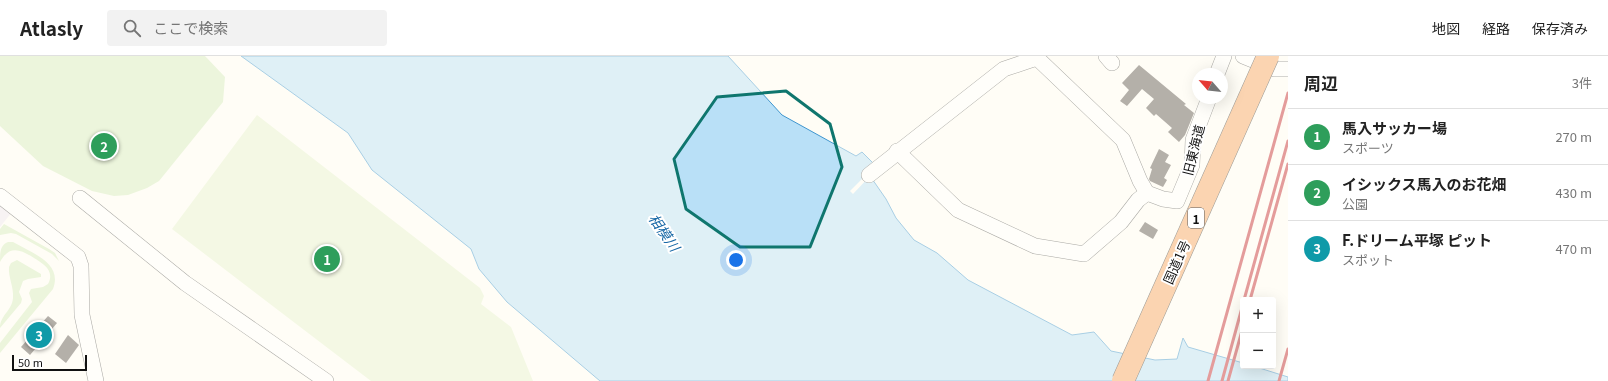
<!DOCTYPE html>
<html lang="ja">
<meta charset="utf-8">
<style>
body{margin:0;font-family:Georgia,"Noto Sans JP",serif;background:#f2f2f2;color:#222}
.controls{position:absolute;right:12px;bottom:12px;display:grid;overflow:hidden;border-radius:4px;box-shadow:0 4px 16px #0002}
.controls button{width:36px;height:36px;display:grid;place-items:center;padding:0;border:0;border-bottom:1px solid #e0e0e0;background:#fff;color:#222;font:20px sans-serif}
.compass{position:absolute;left:1192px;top:12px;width:36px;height:36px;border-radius:50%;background:#fff;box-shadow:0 4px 16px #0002;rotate:298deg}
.scale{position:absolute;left:12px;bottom:10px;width:75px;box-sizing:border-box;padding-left:4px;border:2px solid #111;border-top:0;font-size:11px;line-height:14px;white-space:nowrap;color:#111;-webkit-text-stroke:3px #fff;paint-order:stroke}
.you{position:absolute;left:736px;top:204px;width:14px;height:14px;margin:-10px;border:3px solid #fff;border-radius:50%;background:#1a73e8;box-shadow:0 0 0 6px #1a73e833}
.badge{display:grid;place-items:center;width:26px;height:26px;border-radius:50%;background:#c4262e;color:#fff;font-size:13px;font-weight:700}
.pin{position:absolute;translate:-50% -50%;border:2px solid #fff;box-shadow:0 1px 4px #0006}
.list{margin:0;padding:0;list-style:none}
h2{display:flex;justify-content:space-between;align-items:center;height:52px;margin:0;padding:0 16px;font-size:17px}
h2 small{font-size:13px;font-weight:400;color:#767676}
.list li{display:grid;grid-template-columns:26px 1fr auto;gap:12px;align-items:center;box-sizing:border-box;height:56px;padding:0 16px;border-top:1px solid #e0e0e0}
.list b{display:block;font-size:15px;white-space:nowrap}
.list p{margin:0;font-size:13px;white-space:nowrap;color:#767676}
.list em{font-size:13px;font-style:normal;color:#767676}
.icon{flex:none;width:22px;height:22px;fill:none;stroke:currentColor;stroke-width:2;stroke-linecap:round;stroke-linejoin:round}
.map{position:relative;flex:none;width:1288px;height:325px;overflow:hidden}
header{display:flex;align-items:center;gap:24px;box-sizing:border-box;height:56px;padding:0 20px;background:#fff;border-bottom:1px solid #e0e0e0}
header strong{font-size:19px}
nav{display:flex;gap:22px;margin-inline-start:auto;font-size:14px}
.search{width:280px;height:36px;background:#f2f2f2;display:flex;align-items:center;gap:10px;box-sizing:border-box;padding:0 14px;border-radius:4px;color:#767676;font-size:15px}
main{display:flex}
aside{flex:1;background:#fff}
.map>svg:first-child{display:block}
.industrial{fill:#eee6ef}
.green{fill:#d5ebbd}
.pitch{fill:#e6f2cf}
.water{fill:#b9e0f7;stroke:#3f96cf}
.pier{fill:#fffdf5}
.building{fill:#5a524d}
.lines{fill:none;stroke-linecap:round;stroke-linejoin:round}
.minor-casing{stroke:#444;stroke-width:16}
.minor{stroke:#fff;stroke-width:15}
.rail{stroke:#c4262e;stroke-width:3}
.highway-bridge-casing{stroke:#222;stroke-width:23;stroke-linecap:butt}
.highway-bridge{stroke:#f5a25d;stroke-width:22}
.marked{fill:none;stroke:#0f766e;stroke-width:3;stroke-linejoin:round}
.labels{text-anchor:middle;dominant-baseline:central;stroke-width:4;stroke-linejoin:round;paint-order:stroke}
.shield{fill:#fff;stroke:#585858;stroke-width:1}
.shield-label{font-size:12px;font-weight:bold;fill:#111}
.street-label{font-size:13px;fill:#111;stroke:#fff}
.water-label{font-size:14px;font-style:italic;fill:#1768a6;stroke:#fff}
</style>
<header>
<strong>Atlasly</strong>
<div class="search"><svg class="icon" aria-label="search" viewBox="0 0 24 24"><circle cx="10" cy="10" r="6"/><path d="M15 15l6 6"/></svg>ここで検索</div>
<nav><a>地図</a><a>経路</a><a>保存済み</a></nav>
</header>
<main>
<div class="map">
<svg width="1288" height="325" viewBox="0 0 1288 325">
<rect width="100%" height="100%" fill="#fffdf5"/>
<polygon class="industrial" points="0,147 12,156 0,171"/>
<g class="green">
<polygon points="0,0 205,0 225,21 223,46 159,125 147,132 128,139 114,140 92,135 43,110 0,70"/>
<polygon points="4,168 49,193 55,197 59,205 52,198 16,178 11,177 0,179 0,173"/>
<path d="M 8,186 L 13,186 C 32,197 63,207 53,233 L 0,297 L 0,287 L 32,246 L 29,237 L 31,233 L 43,231 L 48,228 C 55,215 44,208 34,202 C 20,193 9,189 0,206 C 0,197 0,189 8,186 Z"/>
<path d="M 17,204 L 41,218 L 41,221 L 28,223 L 23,225 L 19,236 L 22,243 L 21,247 L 0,272 C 0,259 12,255 13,242 C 14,231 8,221 9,211 L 11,207 Z"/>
</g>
<polygon class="pitch" points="257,59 480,232 484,240 481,248 511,271 533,325 371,325 172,173"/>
<polygon class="water" points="241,0 728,0 782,59 856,100 862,96 875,109 868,117 886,143 896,162 914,184 937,197 968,224 1072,279 1094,276 1111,295 1155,304 1177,303 1183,282 1188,291 1243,307 1243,310 1253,310 1288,321 1288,325 600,325 507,246 479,213 471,193 372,114 348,77"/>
<polygon class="pier" points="868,117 870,120 853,138 850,135"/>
<g class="building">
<polygon points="1139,9 1186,48 1184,49 1194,57 1185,79 1179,86 1168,76 1172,72 1156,58 1154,60 1146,52 1154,43 1142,33 1127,50 1120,45 1129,34 1122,27"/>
<polygon points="1159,93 1169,99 1165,106 1171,109 1164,122 1167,124 1163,131 1150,125 1149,123 1152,113 1150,112"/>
<polygon points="1145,166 1158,174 1153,183 1139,175"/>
<polygon points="48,260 57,267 30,299 21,291"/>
<polygon points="68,279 79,289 66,307 55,298"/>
</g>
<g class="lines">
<defs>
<g id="minor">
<polyline points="1106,0 1112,7"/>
<polyline points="1243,0 1275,13 1288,13"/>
<polyline points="1217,18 1224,0"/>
<polyline points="897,95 958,154 1035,190 1084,198 1121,166 1138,144 1147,137"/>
<polyline points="869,119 1004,13 1037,2 1123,84 1140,125 1147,137 1163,143 1177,145 1192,109 1193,84 1209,42"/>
<polyline points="0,140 78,201 81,210 82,259 96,325"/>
<polyline points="80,142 185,227 326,325"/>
</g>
</defs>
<use href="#minor" class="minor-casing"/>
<use href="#minor" class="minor"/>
<g class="rail">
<polyline points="1244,244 1288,85"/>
<polyline points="1250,244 1288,108"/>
<polyline points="1208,325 1288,37"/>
<polyline points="1222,325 1243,248"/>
<polyline points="1228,325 1243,271"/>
<polyline points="1279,325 1288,293"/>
</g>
<defs>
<polyline id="highway-bridge" points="1123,325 1268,0"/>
</defs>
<use href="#highway-bridge" class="highway-bridge-casing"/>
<use href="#highway-bridge" class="highway-bridge"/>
</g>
<path d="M0 0H1288V325H0ZM 786,35 L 830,68 L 842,111 L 810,191 L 740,191 L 686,153 L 674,103 L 717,41 Z" fill="#fffdf5" fill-opacity=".55" fill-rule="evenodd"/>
<path class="marked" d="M 786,35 L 830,68 L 842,111 L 810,191 L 740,191 L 686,153 L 674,103 L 717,41 Z"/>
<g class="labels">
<rect class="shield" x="1188" y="152" width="16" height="20" rx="3"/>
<g class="shield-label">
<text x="1196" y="162">1</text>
</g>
<g class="street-label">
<text transform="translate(1193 94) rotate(-76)">旧東海道</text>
<text transform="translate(1176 206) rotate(-66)">国道1号</text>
</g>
<g class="water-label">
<text transform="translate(665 176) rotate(55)">相模川</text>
</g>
</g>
</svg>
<div class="controls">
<button>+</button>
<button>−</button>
</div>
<svg class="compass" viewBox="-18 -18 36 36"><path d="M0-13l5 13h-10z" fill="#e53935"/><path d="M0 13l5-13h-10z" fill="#767676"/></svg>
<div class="scale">50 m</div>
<div class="you"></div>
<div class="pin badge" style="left:327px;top:203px;background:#2e9e5b">1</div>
<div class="pin badge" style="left:104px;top:90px;background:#2e9e5b">2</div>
<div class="pin badge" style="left:39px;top:279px;background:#0f9aa8">3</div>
</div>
<aside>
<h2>周辺<small>3件</small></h2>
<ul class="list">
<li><span class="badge" style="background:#2e9e5b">1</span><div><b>馬入サッカー場</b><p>スポーツ</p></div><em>270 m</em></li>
<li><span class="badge" style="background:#2e9e5b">2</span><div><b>イシックス馬入のお花畑</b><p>公園</p></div><em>430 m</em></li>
<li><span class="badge" style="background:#0f9aa8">3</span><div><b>F.ドリーム平塚 ピット</b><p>スポット</p></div><em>470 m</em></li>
</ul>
</aside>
</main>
